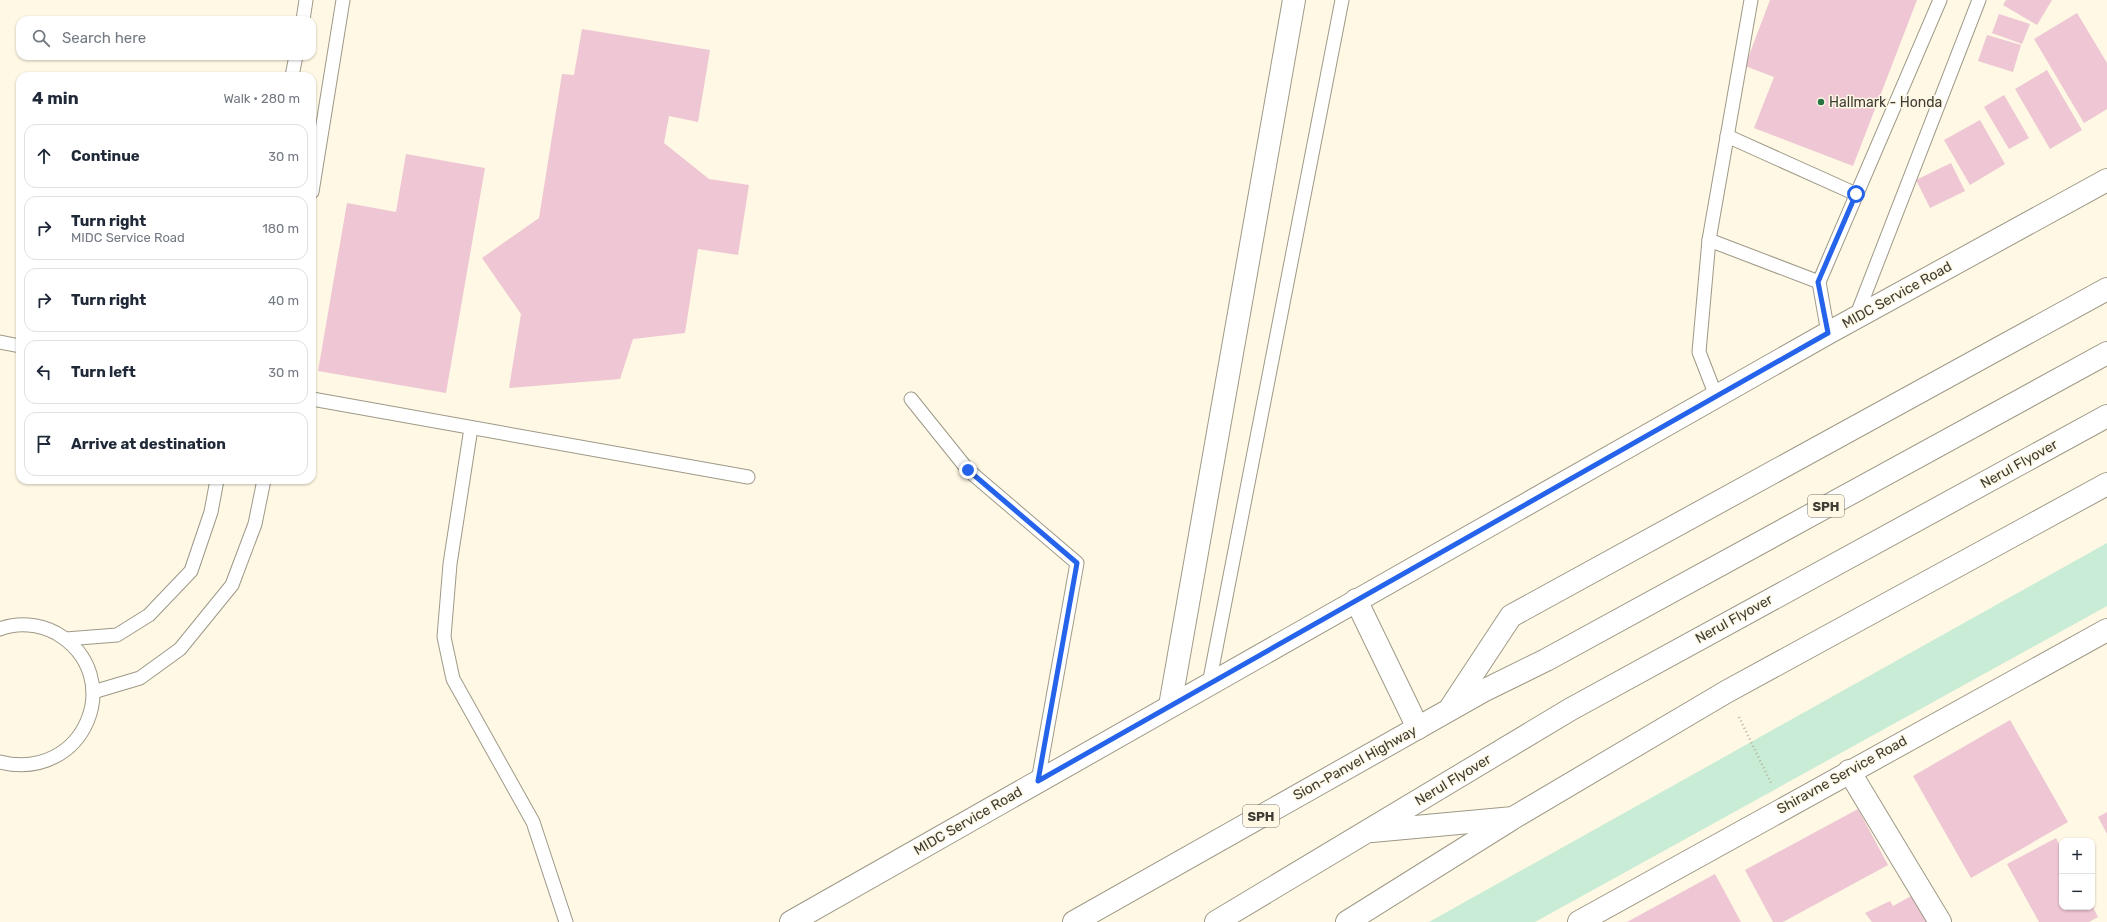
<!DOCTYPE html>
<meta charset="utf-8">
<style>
body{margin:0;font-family:Rubik,sans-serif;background:#f6f6f7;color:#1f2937}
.controls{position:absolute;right:12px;bottom:12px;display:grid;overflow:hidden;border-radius:8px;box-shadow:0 1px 3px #0004}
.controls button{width:36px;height:36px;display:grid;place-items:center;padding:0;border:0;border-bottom:1px solid #e0e1e3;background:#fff;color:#1f2937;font:20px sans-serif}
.stop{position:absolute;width:12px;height:12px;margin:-9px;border:3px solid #2563eb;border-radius:50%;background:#fff}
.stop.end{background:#2563eb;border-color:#fff;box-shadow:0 1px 4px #0008}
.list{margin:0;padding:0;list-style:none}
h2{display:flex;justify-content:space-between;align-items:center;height:52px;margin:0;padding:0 16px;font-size:17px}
h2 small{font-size:13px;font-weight:400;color:#747a83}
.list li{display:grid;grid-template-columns:26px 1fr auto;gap:12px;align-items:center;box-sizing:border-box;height:64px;margin:0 8px 8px;padding:0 8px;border:1px solid #e0e1e3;border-radius:12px}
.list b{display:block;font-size:15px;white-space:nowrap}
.list p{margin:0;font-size:13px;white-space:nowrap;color:#747a83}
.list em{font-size:13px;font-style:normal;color:#747a83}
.icon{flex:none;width:22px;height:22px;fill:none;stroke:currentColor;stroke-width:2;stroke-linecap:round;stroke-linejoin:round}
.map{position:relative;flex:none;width:2107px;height:922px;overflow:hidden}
.search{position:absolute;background:#fff;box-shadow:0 1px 3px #0004;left:16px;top:16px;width:300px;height:44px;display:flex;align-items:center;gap:10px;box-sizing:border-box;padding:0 14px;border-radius:12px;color:#747a83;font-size:15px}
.panel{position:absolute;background:#fff;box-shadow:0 1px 3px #0004;left:16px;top:72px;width:300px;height:412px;border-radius:12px}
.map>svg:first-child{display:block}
.green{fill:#c8ecd5}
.building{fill:#eec6d4}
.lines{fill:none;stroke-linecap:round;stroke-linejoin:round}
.lane-casing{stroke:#9e9987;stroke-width:15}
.street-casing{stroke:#9e9987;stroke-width:24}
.secondary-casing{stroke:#9e9987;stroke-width:24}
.highway-casing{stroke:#9e9987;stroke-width:24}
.path{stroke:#b7b2a3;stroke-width:2.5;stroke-dasharray:1 3;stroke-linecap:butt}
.lane{stroke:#fff;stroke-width:13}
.street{stroke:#fff;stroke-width:22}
.secondary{stroke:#fff;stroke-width:22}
.highway{stroke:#fff;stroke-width:22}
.route{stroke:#2563eb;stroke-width:5}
.poi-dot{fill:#277443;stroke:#fef8e4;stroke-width:1.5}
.labels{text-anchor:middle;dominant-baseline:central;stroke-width:3;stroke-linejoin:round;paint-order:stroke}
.shield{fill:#fef8e4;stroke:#78746a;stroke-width:1}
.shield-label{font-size:13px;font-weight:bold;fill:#3f3c35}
.poi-label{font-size:14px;fill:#3f3c35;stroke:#fef8e4;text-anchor:start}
.street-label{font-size:14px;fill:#3f3c35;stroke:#fef8e4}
</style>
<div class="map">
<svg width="2107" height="922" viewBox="0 0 2107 922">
<rect width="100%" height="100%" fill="#fef8e4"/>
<polygon class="green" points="2107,543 2107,606 1535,922 1429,922"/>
<g class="building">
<polygon points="1770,0 1917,0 1853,166 1754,128 1774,77 1745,66"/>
<polygon points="2006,0 2052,0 2037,25 2003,5"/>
<polygon points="2077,13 2107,63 2107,109 2084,123 2034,39"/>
<polygon points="1999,14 2030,24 2022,44 1992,33"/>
<polygon points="582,29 710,50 698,122 669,116 664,143 709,179 749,185 738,255 698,249 685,333 633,339 620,379 509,388 521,314 482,258 539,218 562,74 574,75"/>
<polygon points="1987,35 2021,45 2013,72 1978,61"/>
<polygon points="2047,70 2082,130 2050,149 2015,89"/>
<polygon points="2004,95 2029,138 2009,149 1984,107"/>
<polygon points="1980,120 2005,164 1970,185 1944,140"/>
<polygon points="406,154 485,168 446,393 318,371 347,203 396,212"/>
<polygon points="1951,163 1965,191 1930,208 1916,180"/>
<polygon points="2010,720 2068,822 1971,878 1913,776"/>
<polygon points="1858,809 1888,865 1783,922 1773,922 1745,870"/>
<polygon points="2107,812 2107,834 2098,817"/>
<polygon points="2056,838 2062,850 2062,907 2093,907 2098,917 2089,922 2039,922 2007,864"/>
<polygon points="1715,874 1741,922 1627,922"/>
<polygon points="1913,895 1927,922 1872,922 1865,913 1890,901 1893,906"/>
</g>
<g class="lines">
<defs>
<g id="lane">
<polyline points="303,20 306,0"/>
<polyline points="292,76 296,56"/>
<polyline points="1727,136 1856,194"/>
<polyline points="312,192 343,0"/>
<polyline points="1709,240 1819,282"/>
<polyline points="1856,317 1979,0"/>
<polyline points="1828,333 1819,282 1940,0"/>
<polyline points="0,342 20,346"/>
<polyline points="1716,396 1699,352 1709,240 1751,0"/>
<polyline points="312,399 748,477"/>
<polyline points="911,399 968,470 1077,563 1038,781"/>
<polyline points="471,428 450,564 444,637 453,679 533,822 566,922"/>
<path d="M 0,629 C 18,622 39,624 56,633 C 129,675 85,783 0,762"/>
<polyline points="66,639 117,635 149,615 191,571 211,512 217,480"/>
<polyline points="1209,684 1342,0"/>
<polyline points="93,692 140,678 180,649 232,585 255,524 264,480"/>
</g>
<g id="street">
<polyline points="1170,706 1294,0"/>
<polyline points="1849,771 1940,922"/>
</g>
<g id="secondary">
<polyline points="1356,600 1418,728"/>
<polyline points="791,922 1828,333 2107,180"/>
<polyline points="1579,922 2107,630"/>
</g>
<g id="highway">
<polyline points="1451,707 1511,616 2107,289"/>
<polyline points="1372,831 1513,818 1726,692 2107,484"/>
<polyline points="1074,922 1483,691 1546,660 2107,353"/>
<polyline points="1216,922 1571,709 2107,416"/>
<polyline points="1347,922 1510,820"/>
</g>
</defs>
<use href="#lane" class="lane-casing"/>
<use href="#street" class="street-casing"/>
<use href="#secondary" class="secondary-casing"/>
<use href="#highway" class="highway-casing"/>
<polyline class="path" points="1739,717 1771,783"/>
<use href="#lane" class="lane"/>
<use href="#street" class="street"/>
<use href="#secondary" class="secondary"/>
<use href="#highway" class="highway"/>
</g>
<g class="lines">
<polyline class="route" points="968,470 1077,563 1038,781 1828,333 1818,282 1856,194"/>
</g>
<circle class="poi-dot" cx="1821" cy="102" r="4"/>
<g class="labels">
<g class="shield">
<rect x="1808" y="495" width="36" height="22" rx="3"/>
<rect x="1243" y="805" width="36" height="22" rx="3"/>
</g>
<g class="shield-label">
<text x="1826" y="506">SPH</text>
<text x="1261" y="816">SPH</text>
</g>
<g class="poi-label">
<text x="1829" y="102">Hallmark - Honda</text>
</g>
<g class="street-label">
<text transform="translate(1897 295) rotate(-29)">MIDC Service Road</text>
<text transform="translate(2019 464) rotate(-29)">Nerul Flyover</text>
<text transform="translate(1734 619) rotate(-29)">Nerul Flyover</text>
<text transform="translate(1355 763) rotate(-29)">Sion-Panvel Highway</text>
<text transform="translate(1842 775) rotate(-29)">Shiravne Service Road</text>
<text transform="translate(1453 780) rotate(-31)">Nerul Flyover</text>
<text transform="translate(968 821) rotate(-30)">MIDC Service Road</text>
</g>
</g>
</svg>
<div class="controls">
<button>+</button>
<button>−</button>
</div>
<div class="stop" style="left:1856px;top:194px"></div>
<div class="stop end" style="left:968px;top:470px"></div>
<div class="search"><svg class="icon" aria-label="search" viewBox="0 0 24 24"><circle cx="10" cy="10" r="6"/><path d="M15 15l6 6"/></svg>Search here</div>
<section class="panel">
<h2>4 min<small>Walk · 280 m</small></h2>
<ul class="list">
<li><svg class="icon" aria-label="ahead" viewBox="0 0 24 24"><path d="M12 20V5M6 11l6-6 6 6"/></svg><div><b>Continue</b></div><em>30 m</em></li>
<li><svg class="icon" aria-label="right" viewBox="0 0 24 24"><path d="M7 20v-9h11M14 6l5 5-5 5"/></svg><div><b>Turn right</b><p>MIDC Service Road</p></div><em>180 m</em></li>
<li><svg class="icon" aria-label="right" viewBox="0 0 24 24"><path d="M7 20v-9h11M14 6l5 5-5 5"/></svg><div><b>Turn right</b></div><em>40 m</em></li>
<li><svg class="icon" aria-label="left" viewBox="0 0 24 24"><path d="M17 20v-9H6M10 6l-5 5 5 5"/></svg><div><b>Turn left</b></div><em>30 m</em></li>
<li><svg class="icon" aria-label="arrive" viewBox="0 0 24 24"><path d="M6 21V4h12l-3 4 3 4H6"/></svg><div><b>Arrive at destination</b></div></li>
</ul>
</section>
</div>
